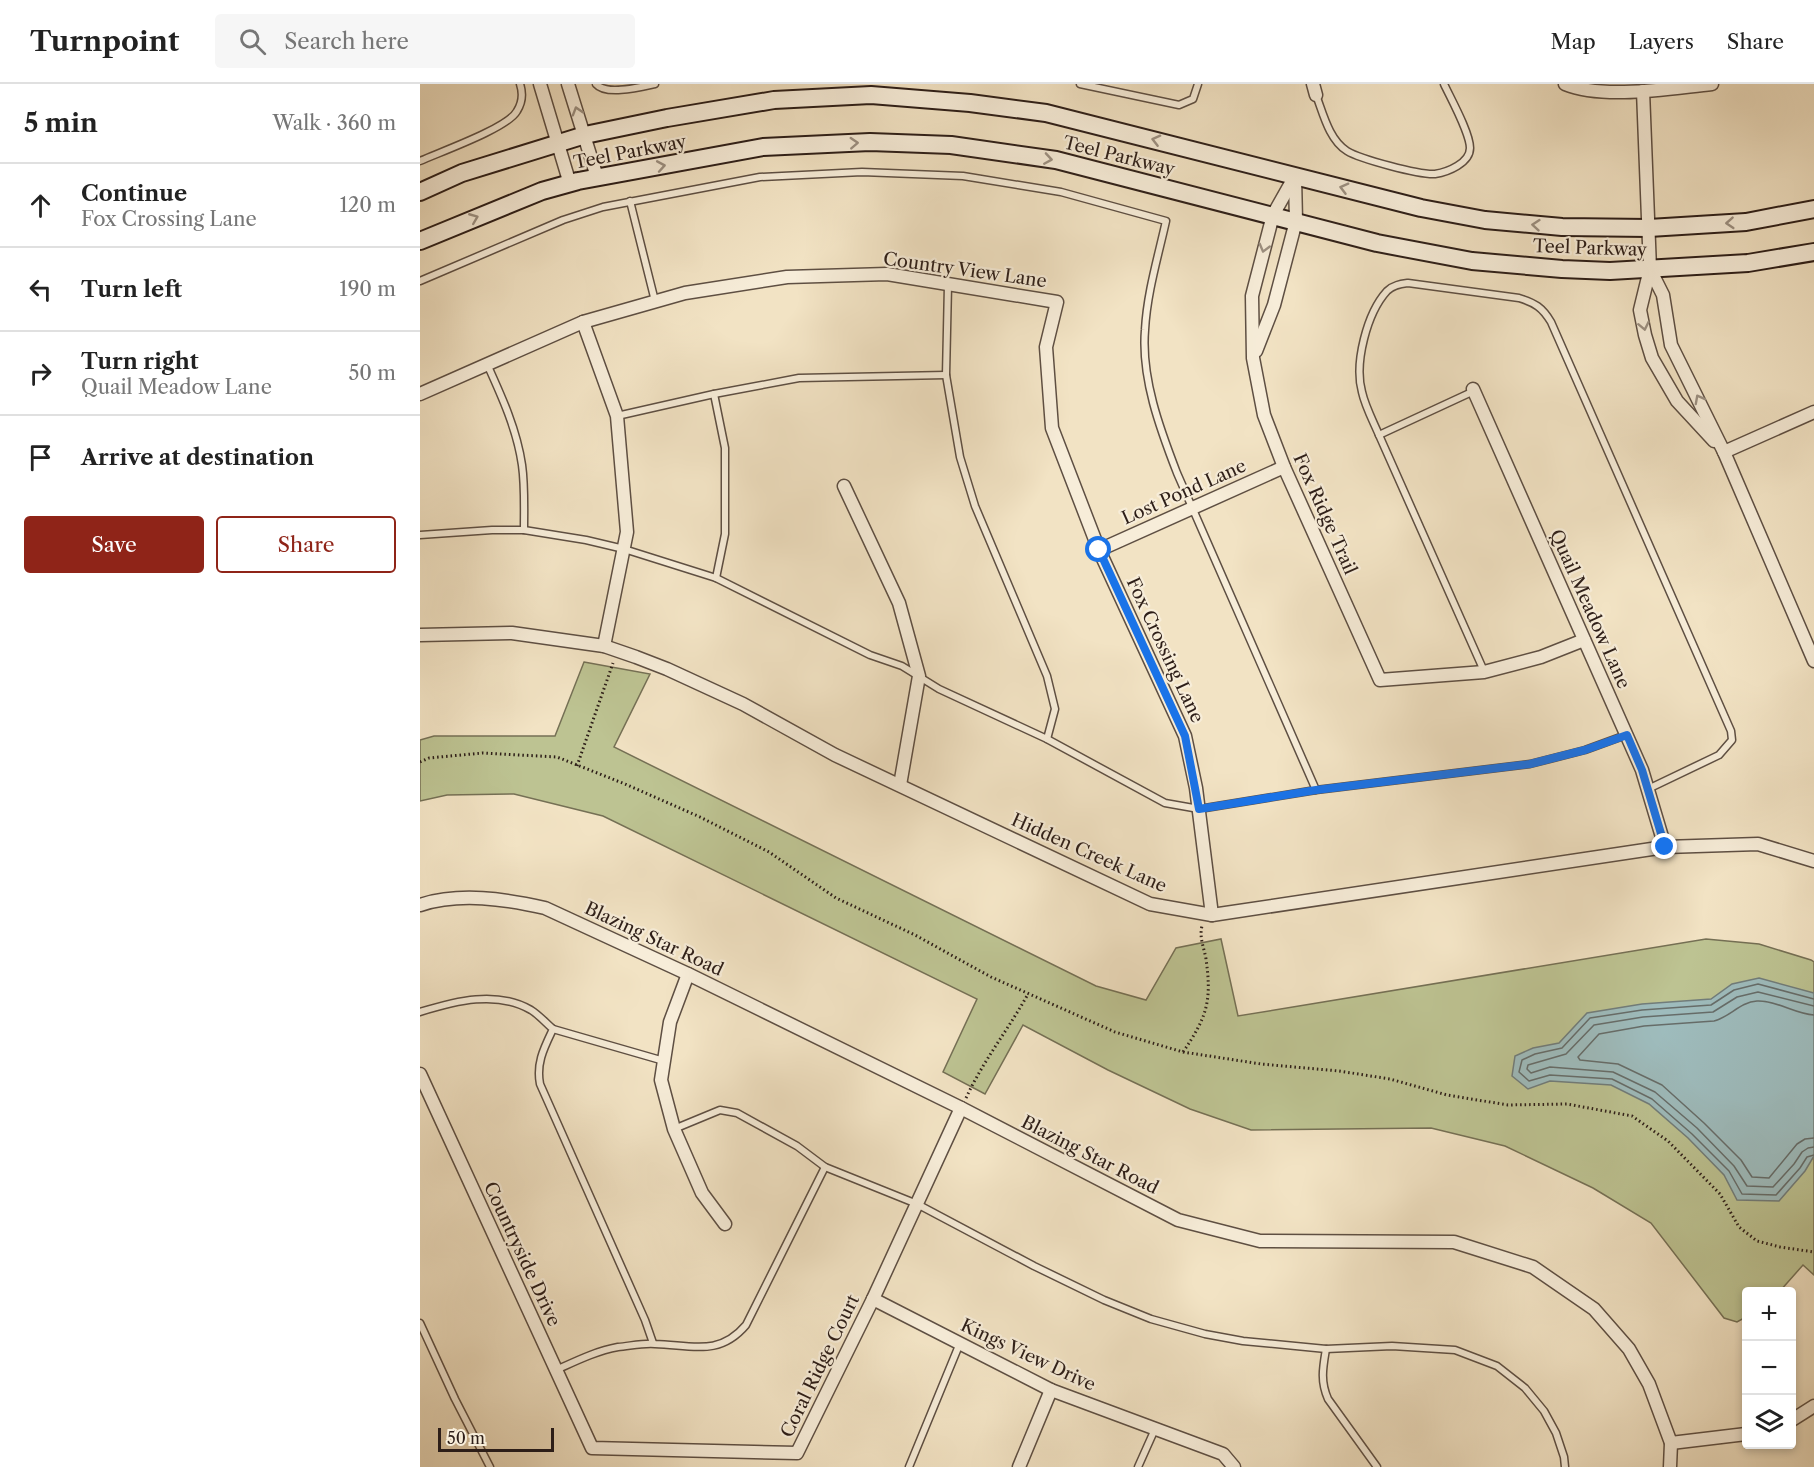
<!DOCTYPE html>
<meta charset="utf-8">
<style>
body{margin:0;font-family:"Libre Caslon Text",serif;background:#f6f6f6;color:#222}
.controls{position:absolute;right:18px;bottom:18px;display:grid;overflow:hidden;border-radius:6px;box-shadow:0 3px 9px #0003}
.controls button{width:54px;height:54px;display:grid;place-items:center;padding:0;border:0;border-bottom:2px solid #e0e0e0;background:#fff;color:#222;font:30px sans-serif}
.scale{position:absolute;left:18px;bottom:15px;width:116px;box-sizing:border-box;padding-left:6px;border:3px solid #2d1e18;border-top:0;font-size:16px;line-height:21px;white-space:nowrap;color:#2d1e18;-webkit-text-stroke:4px #f7edd9;paint-order:stroke}
.stop{position:absolute;width:18px;height:18px;margin:-14px;border:4px solid #1a73e8;border-radius:50%;background:#fff}
.stop.end{background:#1a73e8;border-color:#fff;box-shadow:0 2px 6px #0008}
.list{margin:0;padding:0;list-style:none}
h2{display:flex;justify-content:space-between;align-items:center;height:78px;margin:0;padding:0 24px;font-size:26px}
h2 small{font-size:20px;font-weight:400;color:#767676}
.list li{display:grid;grid-template-columns:39px 1fr auto;gap:18px;align-items:center;box-sizing:border-box;height:84px;padding:0 24px;border-top:2px solid #e0e0e0}
.list b{display:block;font-size:22px;white-space:nowrap}
.list p{margin:0;font-size:20px;white-space:nowrap;color:#767676}
.list em{font-size:20px;font-style:normal;color:#767676}
.actions{display:flex;gap:12px;padding:18px 24px}
.actions a{flex:1;padding:14px 0;border:2px solid #8f2418;border-radius:6px;text-align:center;font-size:21px;color:#8f2418}
.actions .main{background:#8f2418;color:#fff}
.icon{flex:none;width:33px;height:33px;fill:none;stroke:currentColor;stroke-width:2;stroke-linecap:round;stroke-linejoin:round}
.map{position:relative;flex:none;width:1394px;height:1383px;overflow:hidden}
header{display:flex;align-items:center;gap:36px;box-sizing:border-box;height:84px;padding:0 30px;background:#fff;border-bottom:2px solid #e0e0e0}
header strong{font-size:28px}
nav{display:flex;gap:33px;margin-inline-start:auto;font-size:21px}
.search{width:420px;height:54px;background:#f6f6f6;display:flex;align-items:center;gap:15px;box-sizing:border-box;padding:0 21px;border-radius:6px;color:#767676;font-size:22px}
main{display:flex}
aside{flex:1;background:#fff}
.map>svg:first-child{display:block}
.green{fill:#bdc392;stroke:#757055;stroke-width:1.5}
.water{fill:#9ebcbd;stroke:#717d7b;stroke-width:1.5}
.lines{fill:none;stroke-linecap:round;stroke-linejoin:round}
.shore{stroke:#666d6a;stroke-width:1.5}
.lane-casing{stroke:#5e4f43;stroke-width:9}
.street-casing{stroke:#5e4f43;stroke-width:15}
.secondary-casing{stroke:#2d1e18;stroke-width:20}
.path{stroke:#2d1e18;stroke-width:3;stroke-dasharray:1.5 3;stroke-linecap:butt}
.lane{stroke:#f7edd9;stroke-width:6}
.street{stroke:#f7edd9;stroke-width:12}
.secondary{stroke:#f7edd9;stroke-width:16}
.oneway{stroke:#9c9082}
.route{stroke:#1a73e8;stroke-width:8}
.labels{text-anchor:middle;dominant-baseline:central;stroke-width:4.5;stroke-linejoin:round;paint-order:stroke}
.street-label{font-size:18px;fill:#2d1e18;stroke:#f7edd9}
</style>
<header>
<strong>Turnpoint</strong>
<div class="search"><svg class="icon" aria-label="search" viewBox="0 0 24 24"><circle cx="10" cy="10" r="6"/><path d="M15 15l6 6"/></svg>Search here</div>
<nav><a>Map</a><a>Layers</a><a>Share</a></nav>
</header>
<main>
<aside>
<h2>5 min<small>Walk · 360 m</small></h2>
<ul class="list">
<li><svg class="icon" aria-label="ahead" viewBox="0 0 24 24"><path d="M12 20V5M6 11l6-6 6 6"/></svg><div><b>Continue</b><p>Fox Crossing Lane</p></div><em>120 m</em></li>
<li><svg class="icon" aria-label="left" viewBox="0 0 24 24"><path d="M17 20v-9H6M10 6l-5 5 5 5"/></svg><div><b>Turn left</b></div><em>190 m</em></li>
<li><svg class="icon" aria-label="right" viewBox="0 0 24 24"><path d="M7 20v-9h11M14 6l5 5-5 5"/></svg><div><b>Turn right</b><p>Quail Meadow Lane</p></div><em>50 m</em></li>
<li><svg class="icon" aria-label="arrive" viewBox="0 0 24 24"><path d="M6 21V4h12l-3 4 3 4H6"/></svg><div><b>Arrive at destination</b></div></li>
</ul>
<div class="actions"><a class="main">Save</a><a>Share</a></div>
</aside>
<div class="map">
<svg width="1394" height="1383" viewBox="0 0 1394 1383">
<rect width="100%" height="100%" fill="#f2e3c4"/>
<filter id="stains"><feTurbulence type="fractalNoise" baseFrequency=".00333" numOctaves="4"/><feColorMatrix values="0 0 0 0 .2 0 0 0 0 .09 0 0 0 0 .02 0 0 0 .5 -.17"/></filter>
<radialGradient id="worn" r=".72"><stop offset=".6" stop-color="#630" stop-opacity="0"/><stop offset="1" stop-color="#630" stop-opacity=".3"/></radialGradient>
<polygon class="green" points="164,578 230,590 194,663 676,902 726,916 756,864 801,855 818,932 1286,855 1339,860 1391,876 1394,878 1394,1191 1383,1181 1360,1207 1326,1208 1326,1233 1317,1238 1304,1234 1231,1139 1173,1104 1085,1062 1011,1044 831,1046 770,1025 688,986 603,941 565,1010 523,988 557,915 183,732 94,710 27,711 0,717 0,656 14,652 135,652"/>
<polygon class="water" points="1339,894 1394,909 1394,1072 1385,1087 1359,1117 1317,1116 1304,1091 1268,1054 1229,1020 1191,1001 1130,997 1108,1005 1092,992 1095,972 1113,964 1139,959 1167,929 1222,920 1291,915 1312,900"/>
<g class="lines">
<g class="shore">
<polyline points="1394,915 1338,900 1314,906 1291,921 1222,926 1170,934 1142,964 1115,970 1102,976 1099,988 1109,997 1130,991 1192,995 1232,1015 1272,1050 1309,1087 1322,1110 1356,1111 1380,1084 1387,1073 1394,1071"/>
<polyline points="1394,922 1338,908 1317,913 1293,928 1223,933 1174,941 1146,970 1108,981 1107,985 1111,989 1130,983 1193,988 1235,1008 1277,1044 1314,1082 1327,1102 1353,1103 1374,1080 1382,1068 1388,1064 1394,1063"/>
<path d="M 1394,931 C 1375,930 1356,916 1337,917 C 1320,918 1310,933 1294,937 L 1224,942 L 1179,950 L 1158,973 L 1160,976 L 1198,980 L 1242,1001 L 1284,1039 L 1321,1076 L 1332,1093 L 1349,1094 L 1377,1060 L 1385,1055 L 1394,1054"/>
</g>
<defs>
<g id="lane">
<path d="M 176,0 C 186,12 221,3 235,0"/>
<polyline points="660,0 759,21 773,15 778,0"/>
<path d="M 896,11 C 903,29 909,56 927,67 C 940,75 999,91 1015,90 C 1028,88 1050,79 1050,64 C 1050,49 1031,15 1024,0"/>
<path d="M 0,77 C 20,68 88,44 97,27 C 102,19 103,9 100,0"/>
<polyline points="210,117 235,217"/>
<path d="M 0,197 L 143,136 L 183,123 L 340,93 L 442,88 L 543,92 L 641,108 L 746,137 C 738,173 727,209 725,246 C 721,294 740,345 757,389 L 896,706"/>
<polyline points="528,201 526,291 540,373 555,422 627,592 635,625 627,655"/>
<path d="M 67,280 C 82,313 97,346 102,381 C 105,402 104,425 104,446"/>
<polyline points="1054,307 959,351 1064,587"/>
<polyline points="294,310 305,364 305,450 296,494"/>
<polyline points="197,332 294,310 379,294 526,291"/>
<path d="M 959,351 C 953,337 945,322 942,308 C 934,279 947,229 967,207 C 973,201 981,200 988,199 L 1099,214 C 1115,219 1122,223 1131,238 L 1311,647 L 1312,656 L 1299,671 L 1228,705"/>
<polyline points="0,451 72,446 104,446 166,456 204,465 296,494 450,571 482,582 519,605 627,655 745,719 779,725 896,706 1110,680 1165,666 1206,651"/>
<path d="M 0,928 C 35,917 77,906 111,926 C 119,931 126,939 133,945 C 124,964 116,979 120,1000 L 225,1236 L 233,1259"/>
<polyline points="133,945 244,977"/>
<polyline points="254,1045 300,1026 317,1029 377,1062 405,1083 497,1120 614,1182 684,1216 731,1235 785,1250 823,1257 906,1265 972,1262 1035,1266 1077,1282 1105,1304 1124,1327 1136,1349 1144,1373 1145,1383"/>
<polyline points="0,1239 35,1315 70,1383"/>
<path d="M 906,1265 C 903,1283 900,1297 908,1315 L 957,1383"/>
<path d="M 136,1286 C 156,1277 176,1267 198,1263 C 210,1262 223,1259 235,1260 C 271,1261 299,1273 326,1241 L 405,1083"/>
<polyline points="489,1383 540,1259"/>
<polyline points="718,1383 735,1345"/>
</g>
<g id="street">
<polyline points="120,0 150,100"/>
<polyline points="148,0 177,93"/>
<polyline points="893,0 896,11"/>
<path d="M 1145,0 C 1184,16 1251,4 1292,0"/>
<polyline points="1223,7 1230,185 1220,226 1225,251 1232,274 1257,317 1294,357"/>
<polyline points="875,92 853,131 832,212 833,274 844,331 864,383 960,596 1064,588 1121,573 1164,556"/>
<polyline points="1230,185 1243,211 1251,261 1304,368 1394,577"/>
<polyline points="163,238 197,332 207,448 184,562"/>
<polyline points="836,267 854,221 876,137 875,93"/>
<polyline points="1053,305 1222,686 1245,763"/>
<polyline points="0,310 163,238 265,209 367,193 467,190 637,218 626,263 632,344 679,466 765,652 776,704 792,831"/>
<polyline points="1304,368 1394,328"/>
<polyline points="424,402 479,519 499,592 480,701"/>
<polyline points="679,466 864,383"/>
<polyline points="0,551 92,549 184,562 216,573 247,585 323,620 415,671 730,820 792,831 1245,763 1338,760 1394,777"/>
<path d="M 0,821 C 40,808 85,815 125,824 L 268,890 L 541,1024 L 758,1136 L 840,1157 L 1034,1158 L 1113,1183 L 1174,1225 L 1209,1265 L 1229,1300 L 1251,1359 L 1250,1383"/>
<polyline points="268,890 250,938 241,996 254,1045 282,1109 305,1140"/>
<polyline points="0,990 172,1364 377,1369 453,1215 541,1024"/>
<polyline points="453,1215 631,1306 803,1370 814,1383"/>
<polyline points="1372,1336 1394,1322"/>
<polyline points="1251,1359 1326,1350"/>
<polyline points="599,1383 631,1306"/>
</g>
<g id="secondary">
<polyline points="0,108 42,89 165,51 247,34 354,16 451,11 550,19 626,29 1001,124 1065,136 1142,143 1229,144 1326,138 1394,125"/>
<polyline points="0,157 122,107 158,97 343,63 450,58 531,61 636,76 957,159 1052,177 1142,185 1190,187 1328,179 1394,168"/>
</g>
</defs>
<use href="#lane" class="lane-casing"/>
<use href="#street" class="street-casing"/>
<use href="#secondary" class="secondary-casing"/>
<g class="path">
<polyline points="0,678 9,674 63,669 137,673 205,700 280,733 349,768 416,814 495,851 571,893 695,948 763,968 841,980 919,987 970,995 1027,1011 1088,1021 1147,1020 1212,1032 1248,1057 1300,1110 1319,1143 1337,1157 1360,1163 1394,1168"/>
<polyline points="157,682 193,579"/>
<path d="M 763,968 C 787,933 792,917 786,875 C 784,863 779,854 782,842"/>
<path d="M 546,1014 C 563,977 588,946 608,910"/>
</g>
<use href="#lane" class="lane"/>
<use href="#street" class="street"/>
<use href="#secondary" class="secondary"/>
</g>
<defs><path id="oneway-chevron" d="M-2-3.5L2.5 0L-2 3.5" fill="none" stroke-width="1.6" stroke-linecap="round" stroke-linejoin="round" transform="scale(1.5)"/></defs>
<g class="oneway">
<use href="#oneway-chevron" transform="translate(157 27) rotate(-107)"/>
<use href="#oneway-chevron" transform="translate(736 56) rotate(-166)"/>
<use href="#oneway-chevron" transform="translate(434 59) rotate(-3)"/>
<use href="#oneway-chevron" transform="translate(628 75) rotate(9)"/>
<use href="#oneway-chevron" transform="translate(241 82) rotate(-10)"/>
<use href="#oneway-chevron" transform="translate(924 104) rotate(-165)"/>
<use href="#oneway-chevron" transform="translate(54 134) rotate(-22)"/>
<use href="#oneway-chevron" transform="translate(1310 139) rotate(176)"/>
<use href="#oneway-chevron" transform="translate(1116 141) rotate(-175)"/>
<use href="#oneway-chevron" transform="translate(844 164) rotate(105)"/>
<use href="#oneway-chevron" transform="translate(1224 242) rotate(78)"/>
<use href="#oneway-chevron" transform="translate(1279 315) rotate(-118)"/>
</g>
<g class="lines">
<polyline class="route" points="679,466 765,652 779,725 896,706 1110,680 1165,666 1207,651 1222,686 1245,763"/>
</g>
<g class="labels">
<g class="street-label">
<text transform="translate(210 68) rotate(-11)">Teel Parkway</text>
<text transform="translate(699 72) rotate(14)">Teel Parkway</text>
<text transform="translate(1170 164) rotate(2)">Teel Parkway</text>
<text transform="translate(545 186) rotate(8)">Country View Lane</text>
<text transform="translate(764 408) rotate(-24)">Lost Pond Lane</text>
<text transform="translate(905 430) rotate(66)">Fox Ridge Trail</text>
<text transform="translate(1170 525) rotate(66)">Quail Meadow Lane</text>
<text transform="translate(745 566) rotate(65)">Fox Crossing Lane</text>
<text transform="translate(669 769) rotate(24)">Hidden Creek Lane</text>
<text transform="translate(234 855) rotate(25)">Blazing Star Road</text>
<text transform="translate(670 1071) rotate(27)">Blazing Star Road</text>
<text transform="translate(102 1170) rotate(65)">Countryside Drive</text>
<text transform="translate(608 1271) rotate(25)">Kings View Drive</text>
<text transform="translate(400 1282) rotate(-64)">Coral Ridge Court</text>
</g>
</g>
<rect width="100%" height="100%" filter="url(#stains)"/>
<rect width="100%" height="100%" fill="url(#worn)"/>
</svg>
<div class="controls">
<button>+</button>
<button>−</button>
<button><svg class="icon" aria-label="layers" viewBox="0 0 24 24"><path d="M12 4l9 5-9 5-9-5zM3 14l9 5 9-5"/></svg></button>
</div>
<div class="scale">50 m</div>
<div class="stop" style="left:679px;top:466px"></div>
<div class="stop end" style="left:1245px;top:763px"></div>
</div>
</main>
